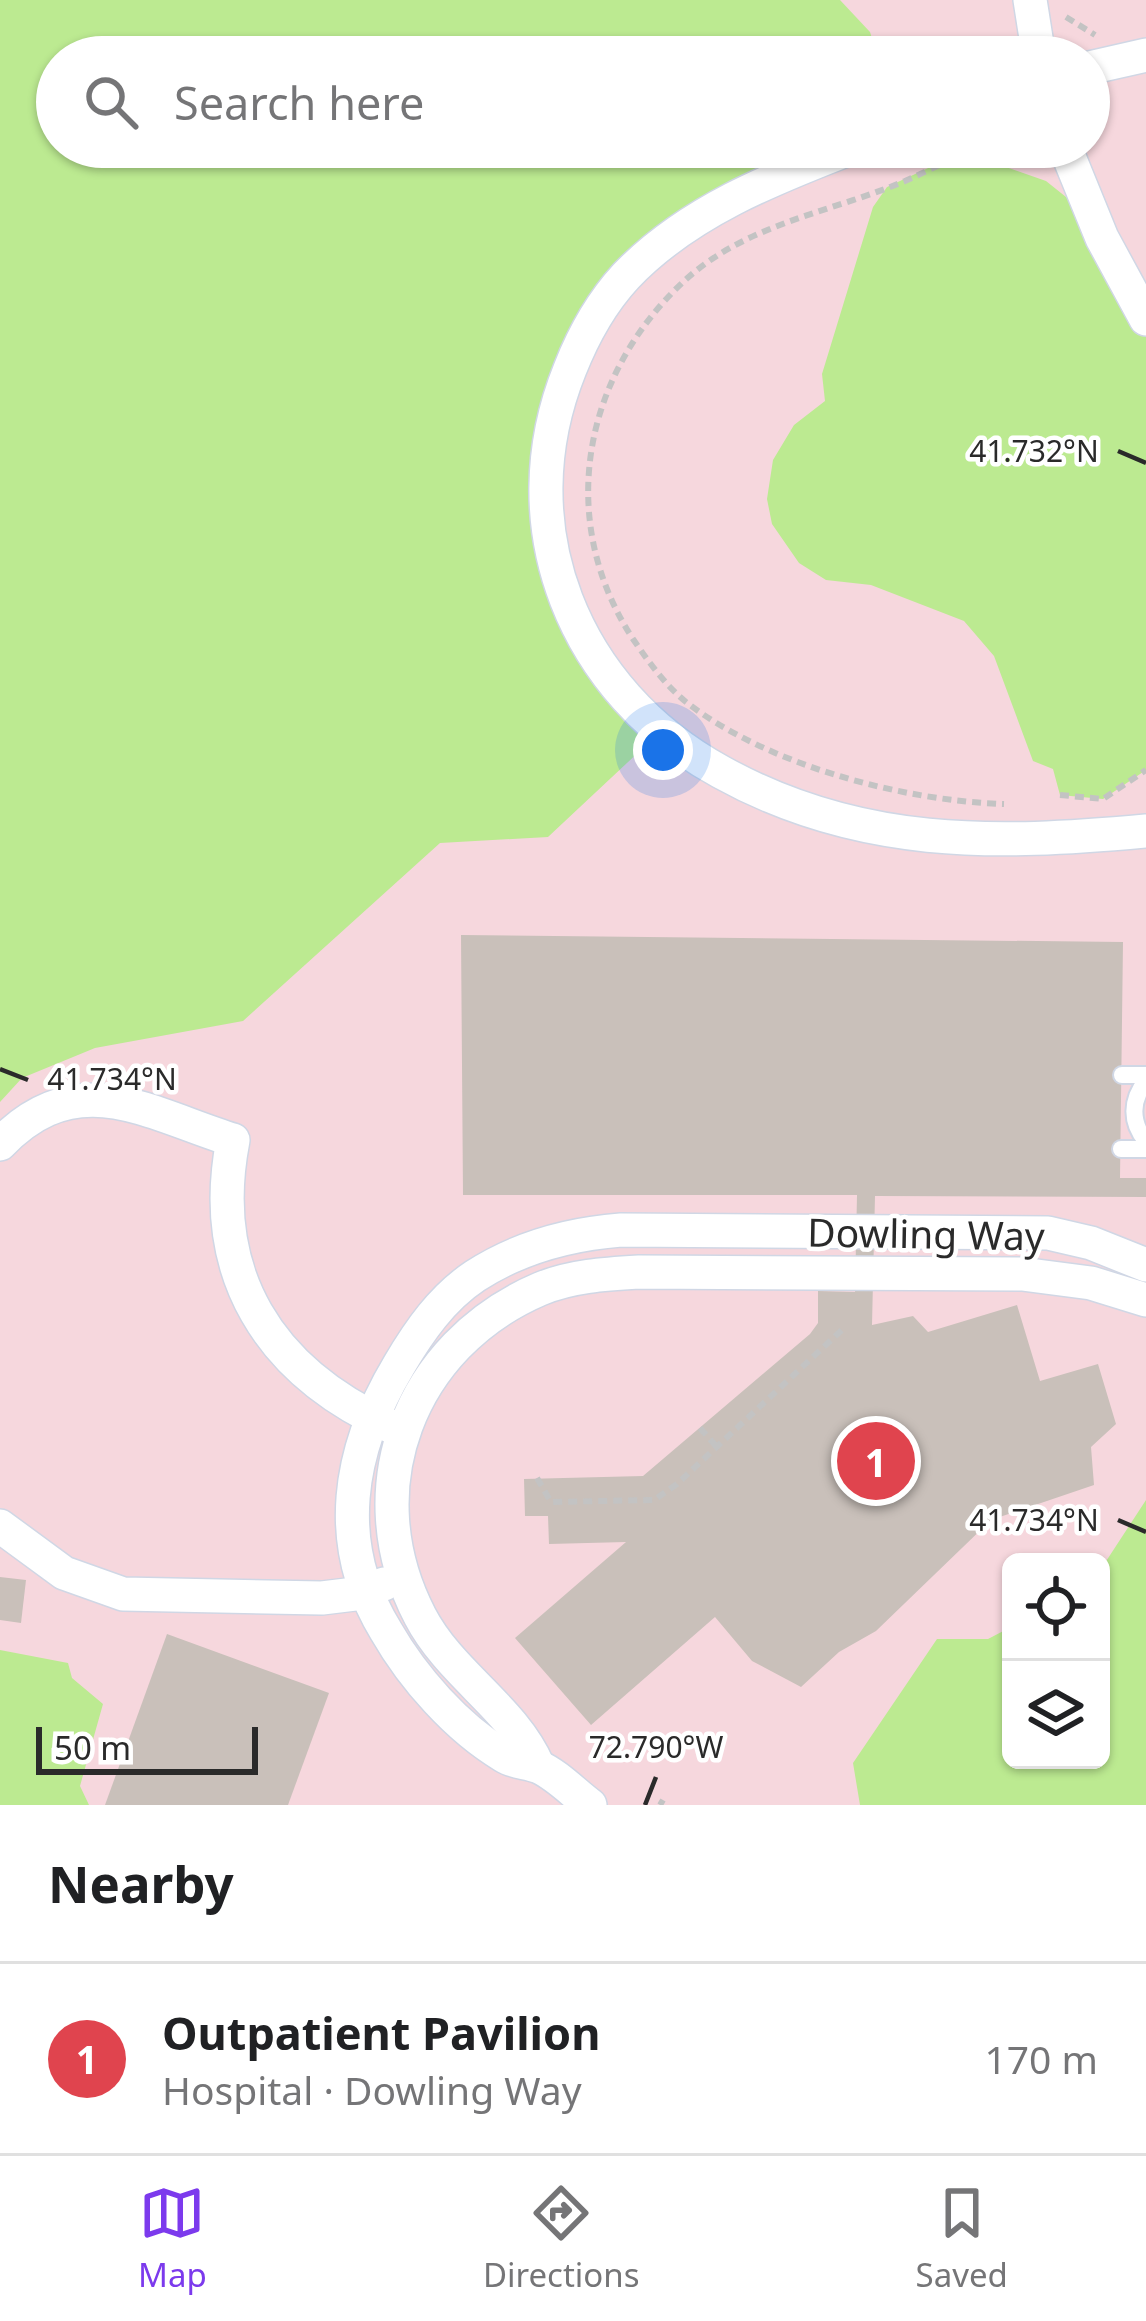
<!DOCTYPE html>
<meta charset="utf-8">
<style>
body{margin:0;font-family:"Noto Sans",sans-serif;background:#f2f2f2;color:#202124}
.controls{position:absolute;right:36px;bottom:36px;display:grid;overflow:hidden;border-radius:18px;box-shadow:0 3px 9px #0004}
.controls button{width:108px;height:108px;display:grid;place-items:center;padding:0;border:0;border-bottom:3px solid #e0e0e0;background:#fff;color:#202124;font:60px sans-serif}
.scale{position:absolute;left:36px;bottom:30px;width:222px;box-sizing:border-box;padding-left:12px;border:6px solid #2a2a2a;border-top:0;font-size:33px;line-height:42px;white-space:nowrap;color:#2a2a2a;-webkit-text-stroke:9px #fff;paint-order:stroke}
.you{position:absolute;left:663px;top:750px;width:42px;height:42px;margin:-30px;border:9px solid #fff;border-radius:50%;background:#1a73e8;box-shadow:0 0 0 18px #1a73e833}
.badge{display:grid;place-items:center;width:78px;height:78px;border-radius:50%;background:#7c3aed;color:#fff;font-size:39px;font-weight:700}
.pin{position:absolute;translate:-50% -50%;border:6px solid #fff;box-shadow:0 3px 12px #0006}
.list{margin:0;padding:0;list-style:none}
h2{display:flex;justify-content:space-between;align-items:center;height:156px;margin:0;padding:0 48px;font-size:51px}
h2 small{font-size:39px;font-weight:400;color:#757577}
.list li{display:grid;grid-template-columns:78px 1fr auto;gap:36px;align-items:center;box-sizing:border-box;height:192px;padding:0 48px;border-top:3px solid #e0e0e0}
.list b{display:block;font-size:45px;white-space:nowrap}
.list p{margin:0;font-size:39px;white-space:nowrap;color:#757577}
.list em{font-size:39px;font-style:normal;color:#757577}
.icon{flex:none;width:66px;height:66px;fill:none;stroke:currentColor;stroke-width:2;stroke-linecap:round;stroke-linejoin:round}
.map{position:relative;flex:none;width:1146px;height:1805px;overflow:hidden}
.search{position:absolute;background:#fff;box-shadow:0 3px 9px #0004;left:36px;right:36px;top:36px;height:132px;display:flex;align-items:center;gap:30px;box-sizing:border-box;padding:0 42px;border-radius:66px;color:#757577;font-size:45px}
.sheet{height:348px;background:#fff}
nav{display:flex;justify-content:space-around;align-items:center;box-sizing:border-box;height:168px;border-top:3px solid #e0e0e0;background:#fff;font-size:33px;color:#757577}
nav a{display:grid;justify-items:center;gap:6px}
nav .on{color:#7c3aed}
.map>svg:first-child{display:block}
.medical{fill:#f6d7dd;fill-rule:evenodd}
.green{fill:#bcea91}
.building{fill:#c9c0ba}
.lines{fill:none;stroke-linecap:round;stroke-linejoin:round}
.lane-casing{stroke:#d0d7e5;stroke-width:20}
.street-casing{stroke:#d0d7e5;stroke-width:36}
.path{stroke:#c3c3c3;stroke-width:6;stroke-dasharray:9 6;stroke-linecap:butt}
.lane{stroke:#fff;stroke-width:16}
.street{stroke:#fff;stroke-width:33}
.ticks{fill:none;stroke:#2a2a2a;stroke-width:4.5}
.labels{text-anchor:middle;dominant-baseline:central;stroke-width:9;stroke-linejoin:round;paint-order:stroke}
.street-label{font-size:39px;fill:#2a2a2a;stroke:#fff}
.ticks-label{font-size:30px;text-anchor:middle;fill:#2a2a2a;stroke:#fff;stroke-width:9;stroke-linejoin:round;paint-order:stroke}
</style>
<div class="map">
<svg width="1146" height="1805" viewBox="0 0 1146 1805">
<rect width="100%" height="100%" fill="#eee3db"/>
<path class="medical" d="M 753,0 L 1146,0 L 1146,1805 L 0,1805 L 0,1039 L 516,147 L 1089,147 L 1089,57 L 661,57 ZM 1011,1562 L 1101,1562 L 1101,1760 L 1011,1760 Z"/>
<g class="green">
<polygon points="0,0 840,0 870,32 878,57 57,57 57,147 860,147 686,227 610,292 560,389 553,578 654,728 643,748 548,837 440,843 243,1021 95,1048 22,1078 0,1102"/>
<polygon points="992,162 1046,181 1076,205 1146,324 1146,770 1103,799 1060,795 1053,769 1033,761 994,656 964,621 871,585 826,580 799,563 772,524 767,499 773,460 794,425 825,401 822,374 873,207 887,187 939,163"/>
<polygon points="1146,1500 1146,1805 860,1805 853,1763 937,1639 988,1639 1011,1627 1011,1760 1101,1760 1101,1569"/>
<polygon points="0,1650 68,1663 72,1678 103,1704 80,1786 89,1805 0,1805"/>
</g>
<g class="building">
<polygon points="461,935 1123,942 1120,1178 1146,1178 1146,1197 875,1196 872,1325 913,1316 928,1332 1017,1305 1040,1381 1098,1364 1116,1424 1091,1447 1094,1485 991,1520 876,1631 839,1652 801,1687 752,1661 715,1617 591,1725 515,1638 626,1542 549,1544 548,1516 525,1516 524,1479 643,1476 810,1334 818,1323 818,1291 855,1292 857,1195 463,1195"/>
<polygon points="0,1577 26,1580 21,1623 0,1620"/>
<polygon points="167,1634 329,1693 288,1805 105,1805"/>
</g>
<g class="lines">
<defs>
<g id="lane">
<polyline points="1122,1075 1146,1075"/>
<path d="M 1146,1081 C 1131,1100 1130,1122 1146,1141"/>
<polyline points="1121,1149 1146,1149"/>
</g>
<g id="street">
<polyline points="1030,0 1039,57"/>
<polyline points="1089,68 1146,55"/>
<path d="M 854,147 C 773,178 687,212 626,276 C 601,303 583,336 570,369 C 506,527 574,692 721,772 C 858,848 995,845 1146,831"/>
<polyline points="1065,147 1102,238 1146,319"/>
<path d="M 0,1144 C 77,1064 147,1113 233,1140 C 207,1274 269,1371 390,1426"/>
<polyline points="0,1526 64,1573 123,1594 322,1598 355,1594 384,1584"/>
<path d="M 538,1766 C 513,1708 450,1674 420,1616 C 354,1489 409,1345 540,1289 C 571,1276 605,1274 639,1272 L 1022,1274 L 1091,1283 L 1146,1300"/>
<path d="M 590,1805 C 574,1793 557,1775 539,1767 C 528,1762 515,1763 504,1756 C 457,1728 413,1678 386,1631 C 332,1543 348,1450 399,1365 C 419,1331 442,1298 475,1276 C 520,1247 569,1234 621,1230 L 1048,1233 L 1091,1243 L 1146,1265"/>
</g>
</defs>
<use href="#lane" class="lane-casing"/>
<use href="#street" class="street-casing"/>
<g class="path">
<polyline points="1066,17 1095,35"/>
<path d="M 980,147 C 954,157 930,170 905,181 C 829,213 744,224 682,283 C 582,378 556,521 633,639 C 648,661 665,685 686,702 C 767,765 903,801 1004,804"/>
<polyline points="1060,795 1103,799 1146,770"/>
<polyline points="700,1428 717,1447"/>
<polyline points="537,1478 551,1502 654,1500 677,1484 844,1328"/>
<polyline points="660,1805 663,1800"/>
</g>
<use href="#lane" class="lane"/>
<use href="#street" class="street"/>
</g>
<path class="ticks" d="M 1118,451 L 1146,463M 0,1069 L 28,1080M 1118,1520 L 1146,1532M 645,1805 L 656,1777"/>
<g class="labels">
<g class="street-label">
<text transform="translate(926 1233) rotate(1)">Dowling Way</text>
</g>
</g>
<g class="ticks-label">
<text x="1034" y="462">41.732°N</text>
<text x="112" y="1090">41.734°N</text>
<text x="1034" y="1531">41.734°N</text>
<text x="656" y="1758">72.790°W</text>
</g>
</svg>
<div class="controls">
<button><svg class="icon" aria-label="locate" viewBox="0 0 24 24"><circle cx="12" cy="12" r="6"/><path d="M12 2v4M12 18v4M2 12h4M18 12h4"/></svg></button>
<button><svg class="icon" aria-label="layers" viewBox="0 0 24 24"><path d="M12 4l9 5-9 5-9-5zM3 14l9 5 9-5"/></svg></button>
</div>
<div class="scale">50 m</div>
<div class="you"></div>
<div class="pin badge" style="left:876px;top:1461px;background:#e0444e">1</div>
<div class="search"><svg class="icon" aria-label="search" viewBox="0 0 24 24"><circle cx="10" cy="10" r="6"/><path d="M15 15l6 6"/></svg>Search here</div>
</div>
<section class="sheet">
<h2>Nearby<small></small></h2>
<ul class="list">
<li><span class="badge" style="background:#e0444e">1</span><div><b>Outpatient Pavilion</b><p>Hospital · Dowling Way</p></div><em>170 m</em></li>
</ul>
</section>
<nav>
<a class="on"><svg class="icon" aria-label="map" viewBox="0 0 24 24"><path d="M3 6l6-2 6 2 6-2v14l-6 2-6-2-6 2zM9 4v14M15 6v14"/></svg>Map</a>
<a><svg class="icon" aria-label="directions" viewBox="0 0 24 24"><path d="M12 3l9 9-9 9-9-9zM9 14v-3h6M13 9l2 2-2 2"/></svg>Directions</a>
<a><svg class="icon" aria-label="saved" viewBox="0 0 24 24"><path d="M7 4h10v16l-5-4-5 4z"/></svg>Saved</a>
</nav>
